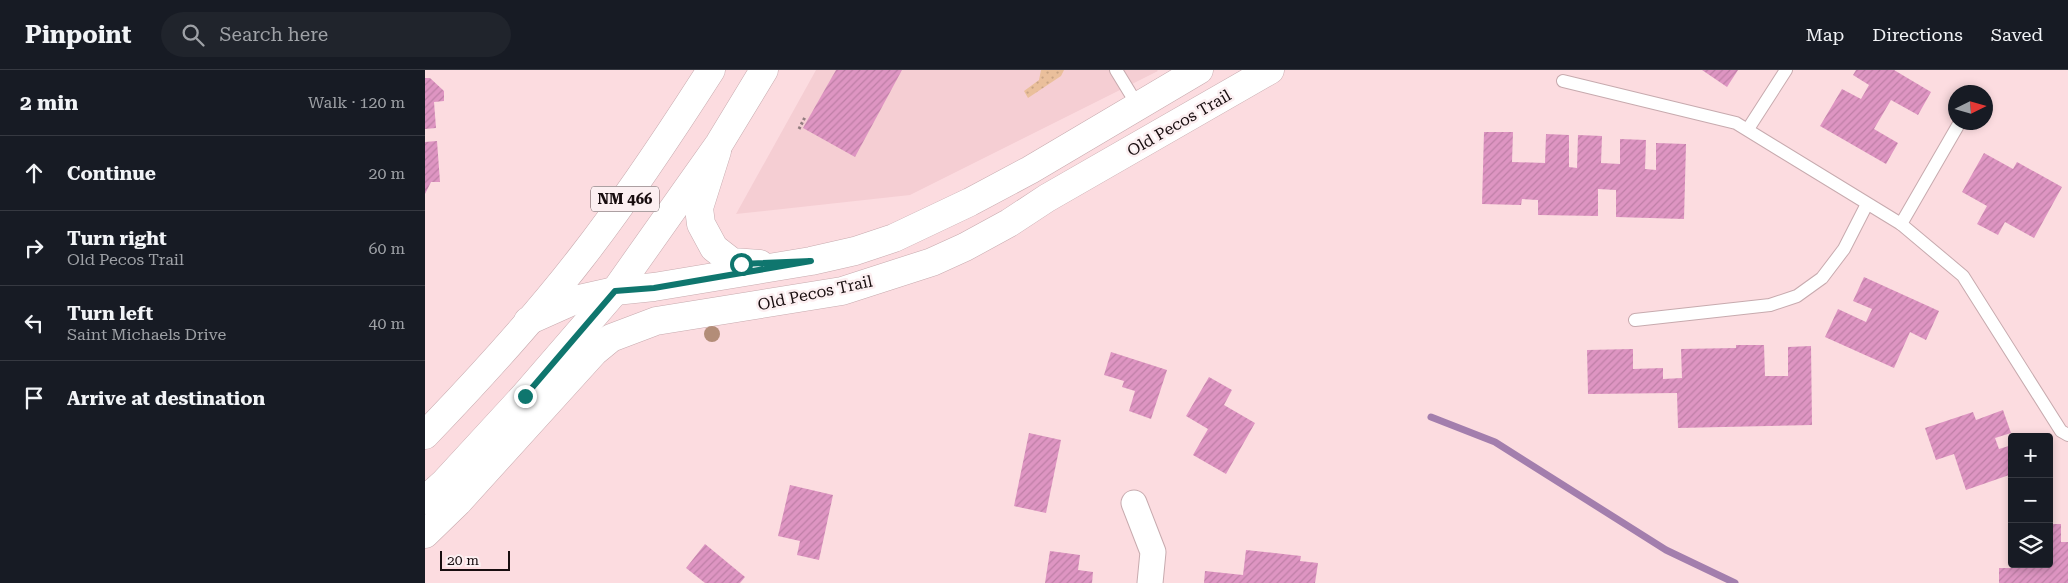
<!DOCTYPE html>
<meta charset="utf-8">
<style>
body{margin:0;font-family:"Roboto Serif",serif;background:#20242c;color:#f1f3f6}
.controls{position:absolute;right:15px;bottom:15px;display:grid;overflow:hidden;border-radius:5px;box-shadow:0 2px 8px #0003}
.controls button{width:45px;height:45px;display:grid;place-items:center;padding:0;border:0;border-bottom:1px solid #363941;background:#171b24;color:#f1f3f6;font:25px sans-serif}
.compass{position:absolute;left:1523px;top:15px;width:45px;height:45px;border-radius:50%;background:#171b24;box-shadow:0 2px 8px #0003;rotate:85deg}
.scale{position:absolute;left:15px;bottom:12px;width:70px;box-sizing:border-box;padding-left:5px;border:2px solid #180d0f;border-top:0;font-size:14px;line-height:18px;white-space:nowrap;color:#180d0f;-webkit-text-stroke:4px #fceff1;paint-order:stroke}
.stop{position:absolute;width:15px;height:15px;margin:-11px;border:4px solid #0f766e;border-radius:50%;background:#fff}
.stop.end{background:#0f766e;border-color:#fff;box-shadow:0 1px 5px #0008}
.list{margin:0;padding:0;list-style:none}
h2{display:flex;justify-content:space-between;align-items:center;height:65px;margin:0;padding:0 20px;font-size:21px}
h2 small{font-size:16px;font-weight:400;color:#9ea1a6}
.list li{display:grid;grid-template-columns:32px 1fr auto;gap:15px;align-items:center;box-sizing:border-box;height:75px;padding:0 20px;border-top:1px solid #363941}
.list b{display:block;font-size:19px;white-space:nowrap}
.list p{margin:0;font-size:16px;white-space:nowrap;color:#9ea1a6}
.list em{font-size:16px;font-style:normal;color:#9ea1a6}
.icon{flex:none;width:28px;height:28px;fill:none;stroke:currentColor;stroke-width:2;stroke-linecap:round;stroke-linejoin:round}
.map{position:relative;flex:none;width:1643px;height:513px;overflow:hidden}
header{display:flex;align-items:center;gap:30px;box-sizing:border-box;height:70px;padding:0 25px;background:#171b24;border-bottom:1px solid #363941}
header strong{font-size:24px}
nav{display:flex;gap:28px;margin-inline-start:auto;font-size:18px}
.search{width:350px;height:45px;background:#20242c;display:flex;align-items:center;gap:12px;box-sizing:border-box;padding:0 18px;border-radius:28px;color:#9ea1a6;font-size:19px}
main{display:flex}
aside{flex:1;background:#171b24}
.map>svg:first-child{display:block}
.built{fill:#f5ced3}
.grass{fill:url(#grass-dots)}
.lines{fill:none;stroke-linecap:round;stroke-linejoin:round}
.stream{stroke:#a37ead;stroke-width:7}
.building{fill:url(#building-hatch)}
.service-casing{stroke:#c7aaae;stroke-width:14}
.minor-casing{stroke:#c7aaae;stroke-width:27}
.secondary-casing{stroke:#c7aaae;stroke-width:29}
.primary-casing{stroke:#c7aaae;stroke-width:29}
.path{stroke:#927c7f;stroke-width:3;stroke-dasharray:2.5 2.5;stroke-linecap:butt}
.service{stroke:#fff;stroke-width:12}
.minor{stroke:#fff;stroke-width:25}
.secondary{stroke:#fff;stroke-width:28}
.primary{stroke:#fff;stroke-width:28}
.tree{fill:#b38d78}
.route{stroke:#0f766e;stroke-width:6}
.labels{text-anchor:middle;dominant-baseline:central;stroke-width:5;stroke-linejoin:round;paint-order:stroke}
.shield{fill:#fceff1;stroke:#5c5153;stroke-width:1}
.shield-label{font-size:15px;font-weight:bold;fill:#180d0f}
.street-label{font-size:16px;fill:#180d0f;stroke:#fceff1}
</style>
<header>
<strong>Pinpoint</strong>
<div class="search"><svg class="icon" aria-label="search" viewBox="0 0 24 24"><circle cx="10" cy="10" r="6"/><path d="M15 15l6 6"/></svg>Search here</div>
<nav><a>Map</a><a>Directions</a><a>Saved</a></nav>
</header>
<main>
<aside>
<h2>2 min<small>Walk · 120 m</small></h2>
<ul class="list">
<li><svg class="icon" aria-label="ahead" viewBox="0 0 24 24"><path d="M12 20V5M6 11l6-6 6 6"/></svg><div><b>Continue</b></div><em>20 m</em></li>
<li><svg class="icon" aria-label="right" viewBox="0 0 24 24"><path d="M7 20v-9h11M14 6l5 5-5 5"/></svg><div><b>Turn right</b><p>Old Pecos Trail</p></div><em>60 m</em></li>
<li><svg class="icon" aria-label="left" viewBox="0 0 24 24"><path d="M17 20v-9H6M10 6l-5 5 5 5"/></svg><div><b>Turn left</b><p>Saint Michaels Drive</p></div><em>40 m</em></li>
<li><svg class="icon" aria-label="arrive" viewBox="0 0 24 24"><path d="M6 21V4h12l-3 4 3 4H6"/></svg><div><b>Arrive at destination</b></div></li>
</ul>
</aside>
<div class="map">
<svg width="1643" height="513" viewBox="0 0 1643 513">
<defs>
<pattern id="grass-dots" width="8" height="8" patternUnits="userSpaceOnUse" patternTransform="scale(1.25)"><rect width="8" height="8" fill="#eabf9b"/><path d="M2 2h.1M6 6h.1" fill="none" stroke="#c8a384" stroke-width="1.8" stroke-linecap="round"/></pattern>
<pattern id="building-hatch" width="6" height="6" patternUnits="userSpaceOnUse" patternTransform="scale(1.25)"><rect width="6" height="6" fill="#de95c2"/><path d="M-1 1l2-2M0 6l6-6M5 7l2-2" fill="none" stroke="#be7fa6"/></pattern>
</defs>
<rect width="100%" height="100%" fill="#fcdce0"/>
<polygon class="built" points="391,0 732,0 733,1 485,125 311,144"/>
<polygon class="grass" points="616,0 639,0 636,6 603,28 599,21 614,10"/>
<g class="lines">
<polyline class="stream" points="1006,347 1070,372 1241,480 1310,513"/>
</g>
<g class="building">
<polygon points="411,0 477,0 430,87 378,58"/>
<polygon points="1277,0 1313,0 1302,17"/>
<polygon points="1431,0 1469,0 1506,22 1493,45 1466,30 1449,59 1473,73 1461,94 1395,56 1417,19 1436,29 1444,15 1428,5"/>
<polygon points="0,8 5,8 19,21 19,31 9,32 11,58 0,59"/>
<polygon points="1059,62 1088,62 1087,92 1120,93 1121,64 1144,65 1144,97 1152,98 1153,65 1177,66 1176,93 1195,94 1195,69 1221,70 1220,99 1231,100 1231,73 1261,74 1259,149 1191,147 1191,120 1173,119 1173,146 1113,145 1113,130 1097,129 1096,135 1057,134"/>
<polygon points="12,71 15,112 6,112 0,124 0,72"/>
<polygon points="1559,83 1588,99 1592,92 1637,117 1609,168 1580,152 1573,165 1552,154 1562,136 1537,122"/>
<polygon points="1439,207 1514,241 1501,270 1485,262 1469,298 1400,267 1413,239 1441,252 1447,239 1428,231"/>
<polygon points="1311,275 1339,275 1340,306 1363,306 1363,277 1386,276 1387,355 1253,358 1252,323 1163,324 1162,280 1208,279 1208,299 1238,298 1238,309 1257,308 1256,279 1311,278"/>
<polygon points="686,282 742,300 726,349 704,341 710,321 697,317 699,311 679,305"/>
<polygon points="784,307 807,320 799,335 830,353 801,404 768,385 783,359 761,346"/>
<polygon points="1578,340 1586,363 1570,368 1574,379 1587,375 1587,404 1541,420 1529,384 1511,390 1500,358 1548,342 1551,350"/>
<polygon points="604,363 636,370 621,443 589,436"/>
<polygon points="365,415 408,425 394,490 372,485 375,471 353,466"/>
<polygon points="1624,454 1636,454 1636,472 1643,472 1643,513 1574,513 1574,498 1590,498 1590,494 1624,494"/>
<polygon points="280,474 320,507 315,513 280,513 261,498"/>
<polygon points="821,480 876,486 875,491 893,493 890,513 779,513 780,501 818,505"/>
<polygon points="625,481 655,485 653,500 668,502 667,513 620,513"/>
</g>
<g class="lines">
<defs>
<g id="service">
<polyline points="691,0 713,36"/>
<polyline points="1138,11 1311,53 1476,154 1538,206 1636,361 1643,365"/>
<polyline points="1323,59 1361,0"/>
<polyline points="1476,154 1535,52"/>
<polyline points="1210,250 1345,235 1372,226 1397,208 1419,179 1442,134"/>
</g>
<polyline id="minor" points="709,433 728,482 725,513"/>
<g id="secondary">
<polyline points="292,81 274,138 276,154 289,178 307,192 335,194"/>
<polyline points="103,251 150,230 190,221 229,217 386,191 430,181 469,168 545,132 605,100 774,0"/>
<polyline points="0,464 33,432 169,282 186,268 231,251 417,221 507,192 540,177 584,153 622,128 845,0"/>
</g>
<g id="primary">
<path d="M 0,365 C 54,309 108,250 156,188 C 203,128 245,64 286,0"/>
<polyline points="0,430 19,413 100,325 190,221 294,74 339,0"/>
</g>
</defs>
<use href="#service" class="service-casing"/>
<use href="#minor" class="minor-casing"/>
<use href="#secondary" class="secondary-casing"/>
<use href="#primary" class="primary-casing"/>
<polyline class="path" points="374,59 380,47"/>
<use href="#service" class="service"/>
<use href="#minor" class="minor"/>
<use href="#secondary" class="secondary"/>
<use href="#primary" class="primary"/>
</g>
<circle class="tree" cx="287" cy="264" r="8"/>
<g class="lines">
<polyline class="route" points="100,326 190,221 229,218 386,191 316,194"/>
</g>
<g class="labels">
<rect class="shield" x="166" y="116.5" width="68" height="25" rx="4"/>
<g class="shield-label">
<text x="200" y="129">NM 466</text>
</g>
<g class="street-label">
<text transform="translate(754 53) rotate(-30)">Old Pecos Trail</text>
<text transform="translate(390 223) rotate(-12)">Old Pecos Trail</text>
</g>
</g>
</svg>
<div class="controls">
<button>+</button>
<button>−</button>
<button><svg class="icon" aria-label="layers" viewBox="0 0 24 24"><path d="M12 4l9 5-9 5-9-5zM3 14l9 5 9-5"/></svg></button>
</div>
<svg class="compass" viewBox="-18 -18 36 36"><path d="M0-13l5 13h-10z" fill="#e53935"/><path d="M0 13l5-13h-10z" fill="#9ea1a6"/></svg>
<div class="scale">20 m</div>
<div class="stop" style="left:316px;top:194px"></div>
<div class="stop end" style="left:100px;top:326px"></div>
</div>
</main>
